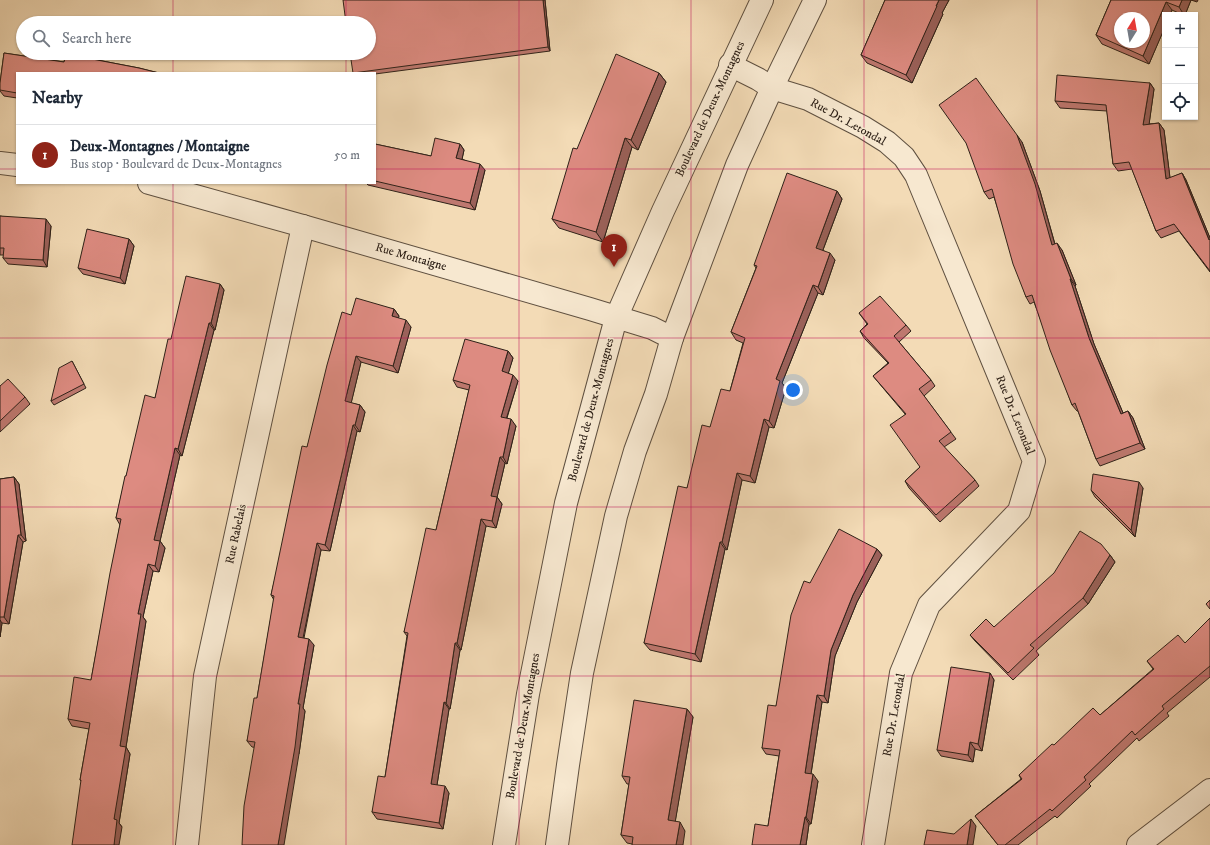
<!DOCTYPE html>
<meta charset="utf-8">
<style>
body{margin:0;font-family:"IM FELL DW Pica",serif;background:#f6f6f7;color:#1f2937}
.controls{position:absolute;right:12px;top:12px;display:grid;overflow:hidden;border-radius:0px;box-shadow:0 1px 3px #0004}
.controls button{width:36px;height:36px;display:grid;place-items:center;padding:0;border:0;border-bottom:1px solid #e0e1e3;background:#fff;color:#1f2937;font:20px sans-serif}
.compass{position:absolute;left:1114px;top:12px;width:36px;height:36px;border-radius:50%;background:#fff;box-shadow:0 1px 3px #0004;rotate:11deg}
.you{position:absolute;left:793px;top:390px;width:14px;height:14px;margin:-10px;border:3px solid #fff;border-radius:50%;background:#1a73e8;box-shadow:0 0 0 6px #1a73e833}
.badge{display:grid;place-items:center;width:26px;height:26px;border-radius:50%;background:#8f2418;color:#fff;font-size:13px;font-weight:700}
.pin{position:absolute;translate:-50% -33px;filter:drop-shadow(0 1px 2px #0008)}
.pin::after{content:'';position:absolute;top:21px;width:14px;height:12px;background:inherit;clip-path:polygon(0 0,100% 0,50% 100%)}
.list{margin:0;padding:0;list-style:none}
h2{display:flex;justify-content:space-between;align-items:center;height:52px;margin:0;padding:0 16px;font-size:17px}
h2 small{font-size:13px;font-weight:400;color:#747a83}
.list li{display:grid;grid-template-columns:26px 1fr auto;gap:12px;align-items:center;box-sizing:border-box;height:60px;padding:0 16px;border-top:1px solid #e0e1e3}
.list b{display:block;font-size:15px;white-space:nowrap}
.list p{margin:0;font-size:13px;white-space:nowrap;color:#747a83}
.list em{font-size:13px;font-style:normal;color:#747a83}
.icon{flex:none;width:22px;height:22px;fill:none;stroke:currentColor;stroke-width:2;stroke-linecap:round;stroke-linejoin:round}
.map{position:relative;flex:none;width:1210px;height:845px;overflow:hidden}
.search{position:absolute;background:#fff;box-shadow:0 1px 3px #0004;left:16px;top:16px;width:360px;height:44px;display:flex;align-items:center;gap:10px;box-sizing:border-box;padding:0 14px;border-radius:22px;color:#747a83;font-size:15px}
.panel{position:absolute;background:#fff;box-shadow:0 1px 3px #0004;left:16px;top:72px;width:360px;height:112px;border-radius:0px}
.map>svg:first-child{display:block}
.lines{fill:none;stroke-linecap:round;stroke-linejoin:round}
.minor-casing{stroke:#5f5040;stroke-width:24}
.minor{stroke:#f7e8d0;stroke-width:22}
.wall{fill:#be786f;stroke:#2e2118}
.shaded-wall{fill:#9b615a;stroke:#2e2118}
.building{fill:#dd8b81;stroke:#2e2118;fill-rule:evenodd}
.grid{fill:none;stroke:#c2185b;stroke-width:1;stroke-opacity:0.55}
.labels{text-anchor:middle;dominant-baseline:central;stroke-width:3;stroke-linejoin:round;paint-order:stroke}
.street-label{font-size:12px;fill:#2e2118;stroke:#f7e8d0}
</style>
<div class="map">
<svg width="1210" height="845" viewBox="0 0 1210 845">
<rect width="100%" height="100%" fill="#f3dbb6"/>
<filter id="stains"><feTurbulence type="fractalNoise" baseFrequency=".005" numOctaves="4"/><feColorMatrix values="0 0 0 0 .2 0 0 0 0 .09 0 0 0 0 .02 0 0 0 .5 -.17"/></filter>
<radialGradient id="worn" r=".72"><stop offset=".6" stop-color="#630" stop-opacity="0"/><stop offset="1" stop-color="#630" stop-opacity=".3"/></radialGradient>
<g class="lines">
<defs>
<g id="minor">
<polyline points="730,65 758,79 772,88 808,99 863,127 887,142 904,157 916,175 1034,461 1019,511 929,605 901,673 873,845"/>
<polyline points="0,163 17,165"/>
<polyline points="149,183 303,226 590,309 652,328 672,338"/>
<polyline points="187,845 205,676 303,226"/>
<polyline points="504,845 528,694 566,503 616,318 663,211 762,0"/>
<polyline points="557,845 568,765 582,673 616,516 635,451 656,394 672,338 737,165 772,88 815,0"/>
<polyline points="1138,845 1210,790"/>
</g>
</defs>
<use href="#minor" class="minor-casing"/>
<use href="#minor" class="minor"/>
</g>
<g class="wall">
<polygon points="545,0 550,51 375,74 375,73 353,73"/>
<polygon points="885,0 949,0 942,13 943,14 912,83 867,63 861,55"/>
<polygon points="1111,0 1198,0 1197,2 1191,0 1185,15 1183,15 1172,10 1149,64 1102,44 1096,35"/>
<polygon points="4,53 64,62 66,54 139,68 159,73 17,73 17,98 4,96 0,91 0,83"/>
<polygon points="659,73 666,82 638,150 632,147 603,242 559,228 552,219 577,149"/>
<polygon points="1150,83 1154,89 1149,124 1159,123 1164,130 1170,178 1182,173 1186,180 1210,238 1210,272 1179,231 1161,238 1156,231 1132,169 1118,171 1113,164 1107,111 1060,108 1055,101"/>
<polygon points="1022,142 1040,191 1055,244 1062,250 1076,285 1075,286 1094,344 1123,413 1128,411 1133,418 1145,449 1100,466 1096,459 1078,411 1077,411 1072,405 1034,302 1030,304 1026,297 994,197 989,199 984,192"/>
<polygon points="375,144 431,156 460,144 464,150 462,159 485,170 475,210 368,185 366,183 375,183"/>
<polygon points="837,191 842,199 823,250 835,260 823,295 818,293 782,383 786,388 774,428 769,427 755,483 742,480 727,550 725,549 701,662 650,650 644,643 687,488 710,427 730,391 743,343 736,340 731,332 756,268 754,265"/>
<polygon points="0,216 51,226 47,267 8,264 3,258 4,255 0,255"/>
<polygon points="129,239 134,246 125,284 83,274 78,268"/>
<polygon points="220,284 224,290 215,330 214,330 182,456 180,455 160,541 165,548 159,572 153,571 143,617 146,621 126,747 130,754 119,823 122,827 80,780 89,729 72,726 68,719 91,680 120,525 116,518 126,476 155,398 171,339"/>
<polygon points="394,309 399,316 398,318 411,327 398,373 361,362 351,403 360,405 365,412 360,432 357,431 330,551 321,550 304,638 314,645 303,708 305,711 299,754 252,747 247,741 257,698 274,600 271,595 307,447 351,315"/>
<polygon points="859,313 906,325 911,331 899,342 931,380 935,386 924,396 956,439 944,447 975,480 979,486 940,522 909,488 905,481 920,467 905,414 878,382 873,376 888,363 864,338 860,331 867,324"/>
<polygon points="508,351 513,358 508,373 518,381 507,418 516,426 507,464 505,463 497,497 502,504 496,528 486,526 461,650 460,650 450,709 449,709 437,785 449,793 443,829 377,819 372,812 385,777 407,636 404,632 436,530 469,390 457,387 453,380"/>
<polygon points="72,361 86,388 54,405 51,401"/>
<polygon points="0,386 25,397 30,404 0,432"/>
<polygon points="14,477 19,484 26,541 23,542 9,624 2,623 0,637 0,479"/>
<polygon points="1143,488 1135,537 1095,497 1091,490"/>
<polygon points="877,549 882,555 857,602 835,656 828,703 822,702 811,774 818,781 811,824 809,824 806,845 752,845 768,826 779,756 766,754 762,748 776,706 810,583"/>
<polygon points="1110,555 1115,562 1088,604 1036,651 1039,655 1013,680 975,641 970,635 994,627"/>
<polygon points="1210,618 1210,677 1167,713 1169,716 1139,741 1137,738 1089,784 1091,786 1057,818 1055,816 1018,845 998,845 975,816 1021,779 1019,775 1054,745 1100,715 1153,669 1147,661 1185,643"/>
<polygon points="990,673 994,680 982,751 975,749 973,762 941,756 937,750"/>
<polygon points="687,709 693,717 675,822 685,831 632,844 627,843 621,835 629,784 627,784 622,776"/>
</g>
<g class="shaded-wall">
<polygon points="543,0 545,0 550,51 548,47"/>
<polygon points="939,0 949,0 942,13 943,14 912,83 906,75"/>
<polygon points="1182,0 1191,0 1185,15 1184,15 1179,7"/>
<polygon points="1166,2 1172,10 1170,15 1165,15 1165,27 1149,64 1143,56"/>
<polygon points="659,73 666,82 638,150 631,140"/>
<polygon points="1150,83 1154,89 1148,132 1143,125"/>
<polygon points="1159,123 1164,130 1171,186 1166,179"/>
<polygon points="1017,135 1022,142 1040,191 1057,252 1052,245"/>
<polygon points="625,138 632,147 603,242 596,232"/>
<polygon points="460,144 464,150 461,164 456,158"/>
<polygon points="480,164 485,170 475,210 470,203"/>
<polygon points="1182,173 1186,180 1210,238 1210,242"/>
<polygon points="837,191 842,199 821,255 816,248"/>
<polygon points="46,219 51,226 47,267 43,260"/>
<polygon points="129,239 134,246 125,284 120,278"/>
<polygon points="1057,243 1062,250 1076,285 1071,279"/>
<polygon points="830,253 835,260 823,295 818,287"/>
<polygon points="1070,279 1075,286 1094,344 1126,420 1121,414 1089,338"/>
<polygon points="220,284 224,290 215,330 211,323"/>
<polygon points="813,285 818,293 782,383 786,388 774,428 769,421 776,379"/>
<polygon points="394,309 399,316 397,323 392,316"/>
<polygon points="406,320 411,327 398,373 393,366"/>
<polygon points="209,323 214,330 182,456 178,449"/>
<polygon points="508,351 513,358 507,378 502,371"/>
<polygon points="356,356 361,362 350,408 345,401"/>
<polygon points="513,375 518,381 505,423 501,417"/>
<polygon points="360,405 365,412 360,432 355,425"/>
<polygon points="1128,411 1133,418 1145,449 1140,443"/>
<polygon points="511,419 516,426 507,464 503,457"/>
<polygon points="764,419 769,427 755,483 750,476"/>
<polygon points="353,425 357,431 330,551 325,545"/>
<polygon points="175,448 180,455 160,541 165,548 159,572 155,566 154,540"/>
<polygon points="500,457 505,463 496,502 491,496"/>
<polygon points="737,473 742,480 727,550 722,542"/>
<polygon points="14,477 19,484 26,541 21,535"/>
<polygon points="1139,482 1143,488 1135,537 1131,530"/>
<polygon points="497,497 502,504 496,528 492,521"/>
<polygon points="481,519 486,526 461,650 457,643"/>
<polygon points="18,535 23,542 9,624 4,617"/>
<polygon points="720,542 725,549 701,662 695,654"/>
<polygon points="317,543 321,550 302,643 298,637"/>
<polygon points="877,549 882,555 857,602 835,656 828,703 824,696 831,650 853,595"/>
<polygon points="1110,555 1115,562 1088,604 1083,598"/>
<polygon points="148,564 153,571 143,617 146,621 126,747 130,754 119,823 122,827 119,845 114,845 114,819 120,746 138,614"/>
<polygon points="0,620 2,623 0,637"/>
<polygon points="309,639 314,645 303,708 305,711 299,754 284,845 278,845 298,704"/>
<polygon points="455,643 460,650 450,709 446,703"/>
<polygon points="990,673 994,680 982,751 978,744"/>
<polygon points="817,695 822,702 810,780 805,773"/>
<polygon points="444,702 449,709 436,791 431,784"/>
<polygon points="687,709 693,717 674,829 668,820"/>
<polygon points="970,742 975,749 973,762 968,755"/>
<polygon points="813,774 818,781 811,824 806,817"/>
<polygon points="445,786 449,793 443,829 439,823"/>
<polygon points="805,817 809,824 806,845 800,845"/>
<polygon points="971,819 976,826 973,845 967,845"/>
<polygon points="680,822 685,831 683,845 676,845"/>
</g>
<g class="building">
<polygon points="343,0 543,0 548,47 353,73 350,53 369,53 369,23 346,23"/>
<polygon points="885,0 939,0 936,6 937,6 906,75 861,55"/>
<path d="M 1111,0 L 1182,0 L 1179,7 L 1166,2 L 1143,56 L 1096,35 ZM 1120,18 L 1144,18 L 1144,42 L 1120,42 Z"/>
<polygon points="4,53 64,62 66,54 139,68 159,73 17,73 17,93 0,90 0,83"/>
<polygon points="616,54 659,73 631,140 625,138 596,232 552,219 573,148 577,149"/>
<polygon points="1057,75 1150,83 1143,125 1159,123 1166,179 1182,173 1209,240 1210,239 1210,271 1174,224 1156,231 1129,162 1113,164 1106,105 1055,101"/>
<polygon points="976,78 1017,135 1035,184 1052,245 1057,243 1071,279 1070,279 1089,338 1121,414 1128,411 1140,443 1096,459 1075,403 1072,405 1050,350 1032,295 1026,297 1013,264 992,189 984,192 966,143 939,105"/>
<polygon points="435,138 460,144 456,158 480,164 470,203 375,181 375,144 431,156"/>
<polygon points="787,173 837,191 816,248 830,253 818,287 813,285 776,379 780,381 769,421 764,419 750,476 737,473 722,542 720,542 695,654 644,643 678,486 687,488 702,425 710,427 721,389 730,391 745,338 731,332 757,266 754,265"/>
<polygon points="0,216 46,219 43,260 3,258 4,248 0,248"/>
<polygon points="87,229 129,239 120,278 78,268"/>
<polygon points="186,276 220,284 211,323 209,323 178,449 175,448 154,540 160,541 155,566 148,564 138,614 141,614 120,746 126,747 114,819 117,820 114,845 72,845 81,780 80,780 90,723 68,719 74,677 91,680 110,573 121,519 116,518 125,476 126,476 145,395 155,398 168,339 171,339"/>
<polygon points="880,296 906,325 894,336 931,380 919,389 951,432 939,441 975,480 936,515 905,481 920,467 890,425 906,414 873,376 889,363 860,331 868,324 859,313"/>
<polygon points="356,298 394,309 392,316 406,320 393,366 356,356 345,401 360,405 355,425 353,425 325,545 317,543 298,637 309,639 298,704 300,704 295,747 278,845 242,845 244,806 255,742 247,741 254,698 257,698 274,596 271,595 302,446 307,447 327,365 342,312 351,315"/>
<polygon points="465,339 508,351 502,371 513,375 501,417 511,419 503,457 500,457 491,496 497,497 492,521 481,519 457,643 455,643 446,703 444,702 431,784 445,786 439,823 372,812 378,776 385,777 408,633 404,632 426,528 436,530 470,385 453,380"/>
<polygon points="72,361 84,384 51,401 59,368"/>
<polygon points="8,379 25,397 0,421 0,386"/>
<polygon points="1093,474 1139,482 1131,530 1091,490"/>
<polygon points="14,477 21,535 18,535 4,617 0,617 0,479"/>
<polygon points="839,529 877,549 853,595 831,650 824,696 817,695 805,773 813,774 806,817 805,817 800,845 752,845 755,824 768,826 780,750 762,748 768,705 776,706 791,615 804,581 810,583"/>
<polygon points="1080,531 1101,544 1110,555 1083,598 1030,645 1034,648 1008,673 970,635 986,619 994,627 1054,573"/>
<polygon points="1210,600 1210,609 1206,604"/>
<polygon points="1210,618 1210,666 1162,706 1164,709 1135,735 1132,731 1084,777 1086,780 1052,811 1050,809 1005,845 998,845 975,816 1022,779 1019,775 1052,744 1054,745 1093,708 1100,715 1154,669 1147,661 1178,635 1185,643"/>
<polygon points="951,667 990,673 978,744 970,742 968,755 937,750"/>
<polygon points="634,700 687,709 668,820 680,822 676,845 632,845 633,837 621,835 630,777 622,776"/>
<polygon points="971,819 967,845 924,845 927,830 954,834"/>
</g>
<path class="grid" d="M 173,0 L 173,23M 346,0 L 346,23M 519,0 L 519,845M 691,0 L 691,845M 864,0 L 864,845M 1037,0 L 1037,845M 173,53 L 173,73M 346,53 L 346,73M 0,169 L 17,169M 375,169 L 1210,169M 173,183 L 173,845M 346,183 L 346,845M 0,338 L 1210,338M 0,507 L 1210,507M 0,676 L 1210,676"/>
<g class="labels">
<g class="street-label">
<text transform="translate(710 109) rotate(-65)">Boulevard de Deux-Montagnes</text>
<text transform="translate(848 122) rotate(29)">Rue Dr. Letondal</text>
<text transform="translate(411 257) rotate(16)">Rue Montaigne</text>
<text transform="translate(591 410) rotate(-75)">Boulevard de Deux-Montagnes</text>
<text transform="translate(1015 415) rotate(68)">Rue Dr. Letondal</text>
<text transform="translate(236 534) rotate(-78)">Rue Rabelais</text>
<text transform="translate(894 715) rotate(-80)">Rue Dr. Letondal</text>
<text transform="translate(523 726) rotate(-80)">Boulevard de Deux-Montagnes</text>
</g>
</g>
<rect width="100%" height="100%" filter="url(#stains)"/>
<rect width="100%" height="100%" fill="url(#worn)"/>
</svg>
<div class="controls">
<button>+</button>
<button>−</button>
<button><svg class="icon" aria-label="locate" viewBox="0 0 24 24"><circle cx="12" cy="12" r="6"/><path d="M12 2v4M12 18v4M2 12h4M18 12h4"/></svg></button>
</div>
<svg class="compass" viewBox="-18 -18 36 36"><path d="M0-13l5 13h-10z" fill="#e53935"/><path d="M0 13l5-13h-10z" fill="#747a83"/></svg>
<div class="you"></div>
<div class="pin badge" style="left:614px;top:267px">1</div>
<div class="search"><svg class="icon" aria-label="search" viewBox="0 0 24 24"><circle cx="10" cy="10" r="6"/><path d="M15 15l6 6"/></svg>Search here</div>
<section class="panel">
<h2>Nearby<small></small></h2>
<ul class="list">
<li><span class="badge">1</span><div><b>Deux-Montagnes / Montaigne</b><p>Bus stop · Boulevard de Deux-Montagnes</p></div><em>50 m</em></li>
</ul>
</section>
</div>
